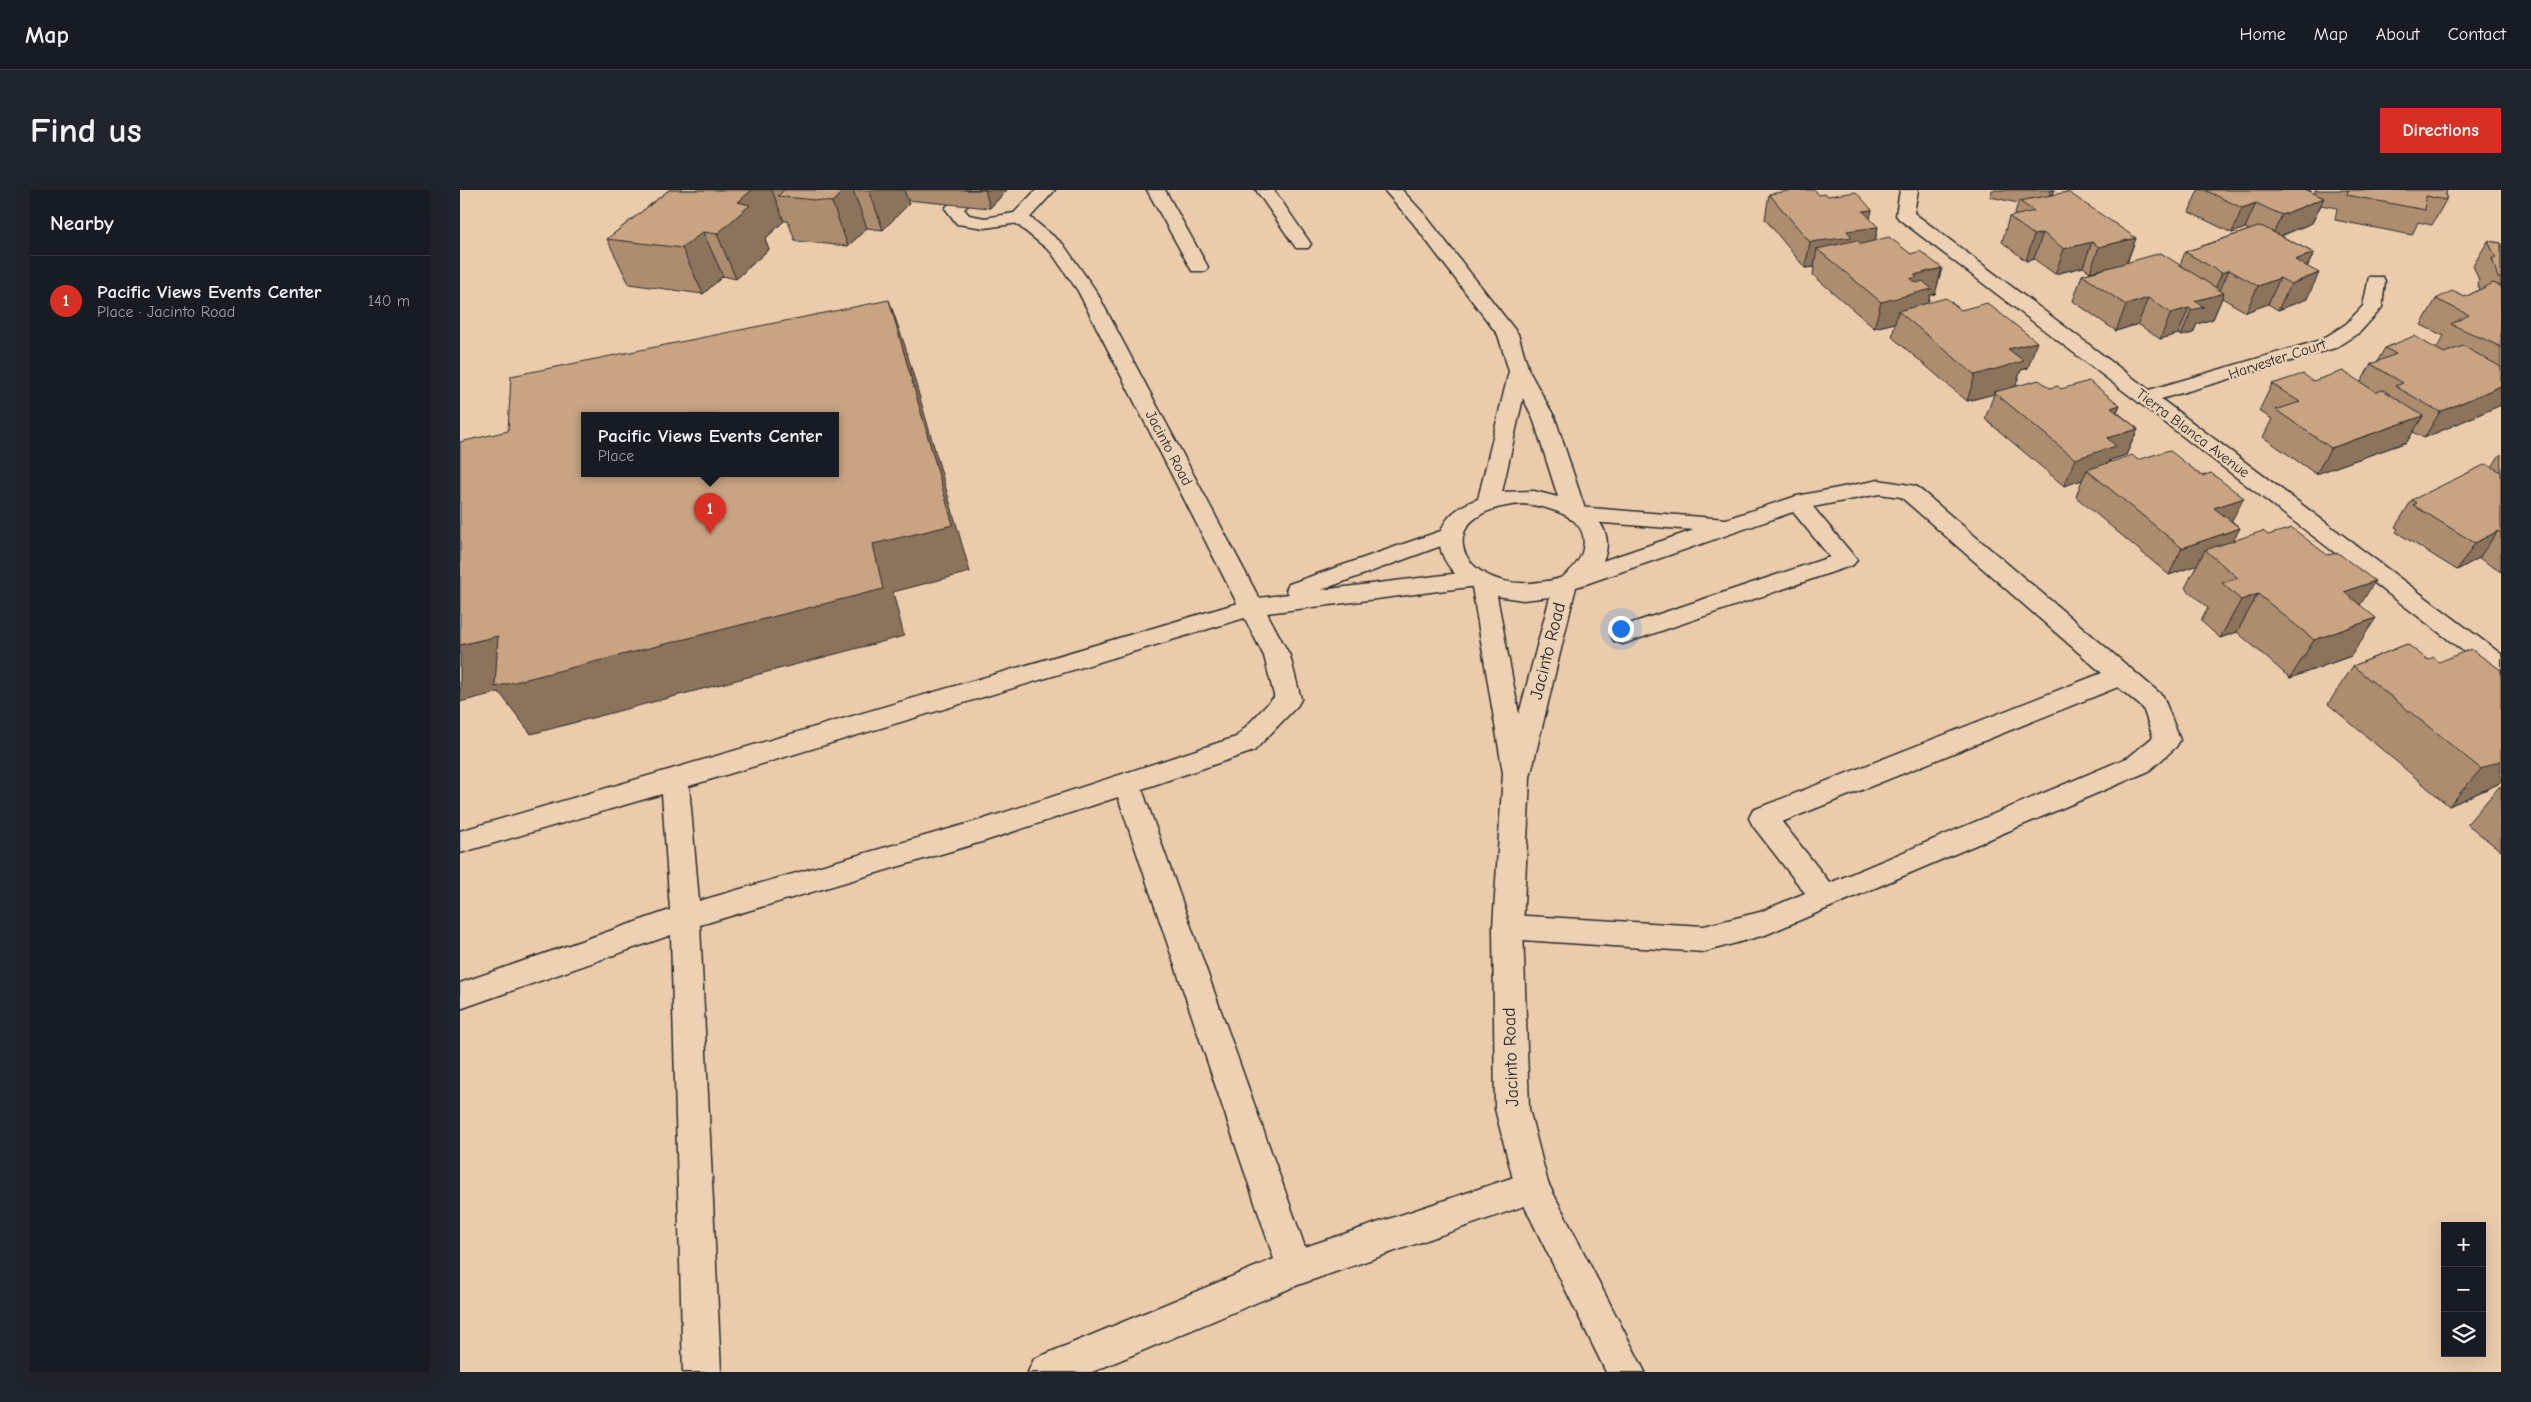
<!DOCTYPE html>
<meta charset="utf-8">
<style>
body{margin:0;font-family:"Comic Neue",sans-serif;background:#20242c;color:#f1f3f6}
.controls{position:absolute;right:15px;bottom:15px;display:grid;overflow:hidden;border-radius:0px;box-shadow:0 5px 20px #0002}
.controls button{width:45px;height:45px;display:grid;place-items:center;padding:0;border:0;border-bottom:1px solid #363941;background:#171b24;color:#f1f3f6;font:25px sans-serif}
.you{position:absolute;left:1160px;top:438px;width:18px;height:18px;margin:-12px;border:4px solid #fff;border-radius:50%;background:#1a73e8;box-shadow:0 0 0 8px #1a73e833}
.badge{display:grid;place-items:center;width:32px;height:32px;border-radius:50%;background:#d93025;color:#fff;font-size:16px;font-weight:700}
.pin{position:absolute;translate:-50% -41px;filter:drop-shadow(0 1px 2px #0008)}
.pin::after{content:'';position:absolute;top:26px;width:18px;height:15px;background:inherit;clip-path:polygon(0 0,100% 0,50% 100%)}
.popup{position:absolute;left:121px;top:222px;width:258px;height:65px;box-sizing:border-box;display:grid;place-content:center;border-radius:0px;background:#171b24;filter:drop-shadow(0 1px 4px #0005);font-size:16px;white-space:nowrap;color:#9ea1a6}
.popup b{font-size:19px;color:#f1f3f6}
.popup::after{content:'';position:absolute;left:50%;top:100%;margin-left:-10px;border:10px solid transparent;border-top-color:#171b24}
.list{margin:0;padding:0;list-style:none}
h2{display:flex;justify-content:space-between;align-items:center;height:65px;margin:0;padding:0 20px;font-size:21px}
h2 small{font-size:16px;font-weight:400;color:#9ea1a6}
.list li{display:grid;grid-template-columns:32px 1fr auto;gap:15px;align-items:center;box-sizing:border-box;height:90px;padding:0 20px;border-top:1px solid #363941}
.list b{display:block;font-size:19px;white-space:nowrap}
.list p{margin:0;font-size:16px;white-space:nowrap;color:#9ea1a6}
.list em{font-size:16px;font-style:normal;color:#9ea1a6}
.icon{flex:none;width:28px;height:28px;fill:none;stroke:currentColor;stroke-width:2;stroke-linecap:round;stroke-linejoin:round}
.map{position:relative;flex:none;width:2041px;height:1182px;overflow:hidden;border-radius:0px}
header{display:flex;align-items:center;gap:30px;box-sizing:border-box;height:70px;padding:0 25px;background:#171b24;border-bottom:1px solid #363941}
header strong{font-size:24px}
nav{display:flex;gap:28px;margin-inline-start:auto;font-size:18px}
.intro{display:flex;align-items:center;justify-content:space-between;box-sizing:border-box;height:120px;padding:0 30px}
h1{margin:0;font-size:35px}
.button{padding:12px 22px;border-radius:0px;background:#d93025;color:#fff;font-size:18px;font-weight:700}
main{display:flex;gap:30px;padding:0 30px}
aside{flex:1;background:#171b24;border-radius:0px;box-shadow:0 5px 20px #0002}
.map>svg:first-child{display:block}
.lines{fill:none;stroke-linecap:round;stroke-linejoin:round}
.service-casing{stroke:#2b2b2b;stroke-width:3}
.minor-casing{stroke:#2b2b2b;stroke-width:3}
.tertiary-casing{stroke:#2b2b2b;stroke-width:3}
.service{fill:#edd1b4;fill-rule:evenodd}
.minor{fill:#edd1b4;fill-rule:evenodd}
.tertiary{fill:#edd1b4;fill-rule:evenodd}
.wall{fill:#ac8d70;stroke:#2b2b2b}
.shaded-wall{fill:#8c735b;stroke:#2b2b2b}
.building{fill:#c8a482;stroke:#2b2b2b;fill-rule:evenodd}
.labels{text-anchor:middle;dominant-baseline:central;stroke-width:4.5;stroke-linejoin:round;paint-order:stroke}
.far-street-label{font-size:15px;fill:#2b2b2b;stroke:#edd1b4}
.street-label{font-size:18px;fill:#2b2b2b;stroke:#edd1b4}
</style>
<header>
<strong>Map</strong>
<nav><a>Home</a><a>Map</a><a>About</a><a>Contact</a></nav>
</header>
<div class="intro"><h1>Find us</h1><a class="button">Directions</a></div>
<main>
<aside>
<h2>Nearby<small></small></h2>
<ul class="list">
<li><span class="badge">1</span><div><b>Pacific Views Events Center</b><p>Place · Jacinto Road</p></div><em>140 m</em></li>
</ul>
</aside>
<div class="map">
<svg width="2041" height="1182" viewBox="0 0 2041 1182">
<rect width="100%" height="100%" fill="#eacbac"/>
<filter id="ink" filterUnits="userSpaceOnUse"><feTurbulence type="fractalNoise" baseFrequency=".02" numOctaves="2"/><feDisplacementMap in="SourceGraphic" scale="10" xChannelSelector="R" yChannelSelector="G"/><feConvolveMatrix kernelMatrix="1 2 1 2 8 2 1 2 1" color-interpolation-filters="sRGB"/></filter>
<g filter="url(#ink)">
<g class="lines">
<defs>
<g id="service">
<polygon points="505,0 525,0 504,19 509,25 525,28 554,23 576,0 595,0 566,32 525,38 497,34 485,18"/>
<polygon points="687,0 705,0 748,77 746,81 732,81"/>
<polygon points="796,0 814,0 851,54 848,58 836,58"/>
<path d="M 1419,290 L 1456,296 L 1703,506 L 1720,550 L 1716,557 L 1689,581 L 1305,745 L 1244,762 L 1048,749 L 1037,746 L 1033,737 L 1037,728 L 1048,725 L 1244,736 L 1300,722 L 1345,703 L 1293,636 L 1289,628 L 1293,620 L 1642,483 L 1441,307 L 1419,304 L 1353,317 L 1393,365 L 1397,370 L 1393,375 L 1163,454 L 1154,451 L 1151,445 L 1154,439 L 1370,367 L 1333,322 L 1123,395 L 1115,397 L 1107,395 L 1103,389 L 1107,383 L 1234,340 L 1118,331 L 1110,329 L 1107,324 L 1110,319 L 1118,317 L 1266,329 L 1337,306 ZM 1658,497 L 1683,518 L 1693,547 L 1669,567 L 1370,693 L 1322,632 Z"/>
<polygon points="792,409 801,411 804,417 801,423 229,596 239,711 524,629 776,547 819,502 828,500 837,502 841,509 837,516 794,561 682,599 845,1057 1072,981 1084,985 1089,997 1084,1009 838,1095 632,1182 568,1182 574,1169 814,1069 658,607 525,651 240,735 261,1182 223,1182 211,745 0,819 0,793 210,720 202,604 0,663 0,641"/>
</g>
<g id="minor">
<polygon points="1440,0 1458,0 1454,23 1689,200 1861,150 1886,134 1903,116 1909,87 1923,87 1925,91 1922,117 1919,121 1900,142 1875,158 1701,209 2041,464 2041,486 2032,483 1439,29 1436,25"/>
<polygon points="560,23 566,24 603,54 636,101 799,408 829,404 826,400 829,394 992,337 1000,339 1004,344 1000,349 861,400 1017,381 1025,383 1029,389 1025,395 807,423 830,466 841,509 837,516 828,518 819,516 815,509 804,466 618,101 591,62 554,32 551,28 554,24"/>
</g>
<path id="tertiary" d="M 924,0 L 942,0 L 965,25 L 1058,144 L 1069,181 L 1095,228 L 1125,319 C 1150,335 1154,360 1135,383 C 1130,389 1125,394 1116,397 L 1070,587 L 1063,737 L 1069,919 L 1088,993 L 1185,1182 L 1146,1182 L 1055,997 L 1035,919 L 1033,737 L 1043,583 L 1012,397 C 969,370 967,327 1018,309 L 1049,181 L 1038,145 L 953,33 ZM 1063,208 L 1073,228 L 1098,307 L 1074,301 L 1042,302 ZM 1063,314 C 1078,315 1093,319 1107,326 C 1133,341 1126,369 1105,385 C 1100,390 1087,391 1079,392 C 998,404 965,320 1063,314 ZM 1037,406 L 1063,410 L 1090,407 L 1059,524 Z"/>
</defs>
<use href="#service" class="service-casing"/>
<use href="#minor" class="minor-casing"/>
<use href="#tertiary" class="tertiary-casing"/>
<use href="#service" class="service"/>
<use href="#minor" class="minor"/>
<use href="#tertiary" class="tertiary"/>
</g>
<g class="wall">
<polygon points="209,0 547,0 530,18 447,10 449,14 423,40 407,38 388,56 335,51 328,31 324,31 305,49 309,59 276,89 263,86 243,104 169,94 147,49"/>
<polygon points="1532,0 1595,0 1593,4 1676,48 1667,73 1720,75 1725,62 1789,40 1785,38 1772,43 1729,22 1738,0 1851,0 1850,2 1855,4 1855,0 1986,0 1986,10 1972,35 1958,32 1952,45 1875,30 1877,18 1861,15 1852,33 1821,46 1854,63 1847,77 1847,109 1818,120 1808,114 1786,122 1762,108 1753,129 1737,134 1733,143 1721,146 1718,144 1700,149 1678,134 1656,141 1613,111 1622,85 1645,79 1630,82 1623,77 1595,84 1574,69 1566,71 1542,52 1549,27 1554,26 1558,13 1530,7"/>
<polygon points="1309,4 1359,5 1410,29 1418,37 1415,50 1451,64 1482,78 1475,104 1470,105 1468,113 1568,178 1561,180 1555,196 1601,199 1660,215 1657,222 1678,239 1666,265 1650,270 1650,272 1678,270 1772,331 1780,338 1773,350 1900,415 1891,466 1830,488 1777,442 1760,448 1741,431 1748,418 1725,398 1737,375 1709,385 1616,307 1622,290 1604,296 1525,229 1534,204 1507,211 1432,147 1435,133 1414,138 1353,85 1354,77 1345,78 1305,29"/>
<polygon points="2028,51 2041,53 2041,215 1964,248 1953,242 1947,252 1856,284 1803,247 1812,229 1799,221 1812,194 1853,191 1901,192 1911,174 1917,172 1925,158 1976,159 1984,146 1961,135 1976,109 2005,107 2019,100 2017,93 2019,90 2013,76"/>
<polygon points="2041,264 2041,382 2019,368 1997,380 1936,342 1938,339 1935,337 1952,310 2032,277 2039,266"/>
<polygon points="1947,454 2038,594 1989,616 1868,514 1893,476"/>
<polygon points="2041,596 2041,661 2007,634 2039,597"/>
</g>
<g class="shaded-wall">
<polygon points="292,0 312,0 324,31 305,49 309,59 276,89 257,44 278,12"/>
<polygon points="385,0 393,0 407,38 388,56 372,12"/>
<polygon points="409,0 444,0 449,14 423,40"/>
<polygon points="525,0 547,0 530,18"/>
<polygon points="1591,0 1595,0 1585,19"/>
<polygon points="1864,8 1852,33 1810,50 1822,25"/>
<polygon points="1796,13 1785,38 1772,43 1782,18"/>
<polygon points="1412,20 1408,38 1418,37 1412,62 1357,59 1354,77 1345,78 1350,52 1387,41 1403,21"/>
<polygon points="243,42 263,86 243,104 222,58"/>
<polygon points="1583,43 1574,69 1566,71 1574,45"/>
<polygon points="1676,48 1666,74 1630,82 1639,57"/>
<polygon points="1632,52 1623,77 1595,84 1604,59"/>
<polygon points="1854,63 1841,89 1835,70"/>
<polygon points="1482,78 1475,104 1470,105 1465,125 1438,121 1435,133 1414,138 1421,112 1454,85"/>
<polygon points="1769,80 1758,105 1764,103 1753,129 1737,134 1733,143 1721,146 1735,111 1752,106 1762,83"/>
<polygon points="1859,83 1847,109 1818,120 1831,94"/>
<polygon points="1820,88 1808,114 1786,122 1798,96"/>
<polygon points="1688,108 1678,134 1656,141 1666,115"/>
<polygon points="429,110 445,156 510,382 433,402 444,446 71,544 39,502 0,512 0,455 413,354"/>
<polygon points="1729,118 1718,144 1700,149 1711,123"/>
<polygon points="1577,152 1568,178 1561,180 1555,198 1534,202 1534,204 1507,211 1515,185 1548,159"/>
<polygon points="2041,196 2041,215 1964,248 1980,222"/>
<polygon points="1660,215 1649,241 1651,218"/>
<polygon points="1963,226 1947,252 1856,284 1871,258"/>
<polygon points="1678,239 1666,265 1650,270 1645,283 1627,280 1622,290 1604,296 1615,269 1647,248"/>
<polygon points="1784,308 1770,334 1754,318"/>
<polygon points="1780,338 1765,365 1745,360 1737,375 1709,385 1722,358"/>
<polygon points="2038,341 2019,368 1997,380 2015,353"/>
<polygon points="1915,391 1891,430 1884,402"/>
<polygon points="1798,404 1777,442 1760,448 1781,410"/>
<polygon points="1916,428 1891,466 1830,488 1854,450"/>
<polygon points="2041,564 2041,591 2038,594 1989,616 2021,579"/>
</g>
<g class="building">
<polygon points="209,0 292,0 278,12 290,15 257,44 243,42 222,58 147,49"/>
<polygon points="324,0 385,0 372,12 318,6"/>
<polygon points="1335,0 1355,0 1359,5 1366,4 1368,6 1396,2 1412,20 1403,21 1418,37 1387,41 1392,47 1350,52 1309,4"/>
<polygon points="1745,0 1847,0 1864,8 1822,25 1796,13 1782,18"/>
<polygon points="1888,0 1986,0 1986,10 1966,6 1965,20 1887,5"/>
<polygon points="1608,2 1676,48 1639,57 1632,52 1604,59 1583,43 1574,45 1549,27 1574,21 1559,11"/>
<polygon points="1801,36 1854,63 1835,70 1859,83 1831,94 1820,88 1798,96 1769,80 1762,83 1725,62"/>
<polygon points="1429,47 1451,64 1460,61 1482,78 1454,85 1457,87 1450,89 1456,93 1463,91 1472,99 1421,112 1357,59 1397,50 1401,54"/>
<polygon points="2028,51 2041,53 2041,88 2038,88 2032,68 2036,68"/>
<polygon points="1701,63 1764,103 1735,111 1744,117 1732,120 1729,118 1711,123 1688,108 1666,115 1622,85"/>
<polygon points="2033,93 2041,96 2041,157 1991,134 2009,125 1976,109 1992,101 2005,107"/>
<polygon points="1486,108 1501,120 1527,113 1577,152 1548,159 1564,171 1515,185 1438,121"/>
<path d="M 429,110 L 493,335 L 413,354 L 423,399 L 35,497 L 38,446 L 0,455 L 0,252 L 48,241 L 51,186 ZM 125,225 L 375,225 L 375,283 L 125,283 Z"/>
<polygon points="1954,146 1984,163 2003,156 2041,177 2041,196 1980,222 1935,196 1943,193 1911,174 1936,164 1925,158"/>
<polygon points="1883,181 1916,202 1923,200 1963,226 1871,258 1816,220 1840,212 1812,194 1843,184 1853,191"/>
<polygon points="1579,190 1590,198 1598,196 1601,199 1629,191 1660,215 1651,218 1678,239 1647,248 1656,256 1615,269 1534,202"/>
<polygon points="1709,260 1742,286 1751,283 1784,308 1754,318 1780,338 1722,358 1627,280 1672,265 1678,270"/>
<polygon points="2026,274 2041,282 2041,343 2038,341 2015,353 1953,315 1957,313 1952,310"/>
<polygon points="1832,338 1867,365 1878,363 1915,391 1884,402 1916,428 1854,450 1798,404 1781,410 1762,393 1778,388 1745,360 1803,341 1808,345"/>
<polygon points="1947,454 1968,470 1973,467 1979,472 2011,459 2041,480 2041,570 2021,579 1893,476"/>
</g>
</g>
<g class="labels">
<g class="far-street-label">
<text transform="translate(1817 169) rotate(-18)">Harvester Court</text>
<text transform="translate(1733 243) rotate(37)">Tierra Blanca Avenue</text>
<text transform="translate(709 258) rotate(62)">Jacinto Road</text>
</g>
<g class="street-label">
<text transform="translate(1088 461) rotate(-76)">Jacinto Road</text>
<text transform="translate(1051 867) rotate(-92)">Jacinto Road</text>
</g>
</g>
</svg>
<div class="controls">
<button>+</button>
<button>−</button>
<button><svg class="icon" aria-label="layers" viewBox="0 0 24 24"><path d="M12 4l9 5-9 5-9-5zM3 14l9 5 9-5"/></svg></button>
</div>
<div class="you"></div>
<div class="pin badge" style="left:250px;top:344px">1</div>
<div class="popup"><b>Pacific Views Events Center</b>Place</div>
</div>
</main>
